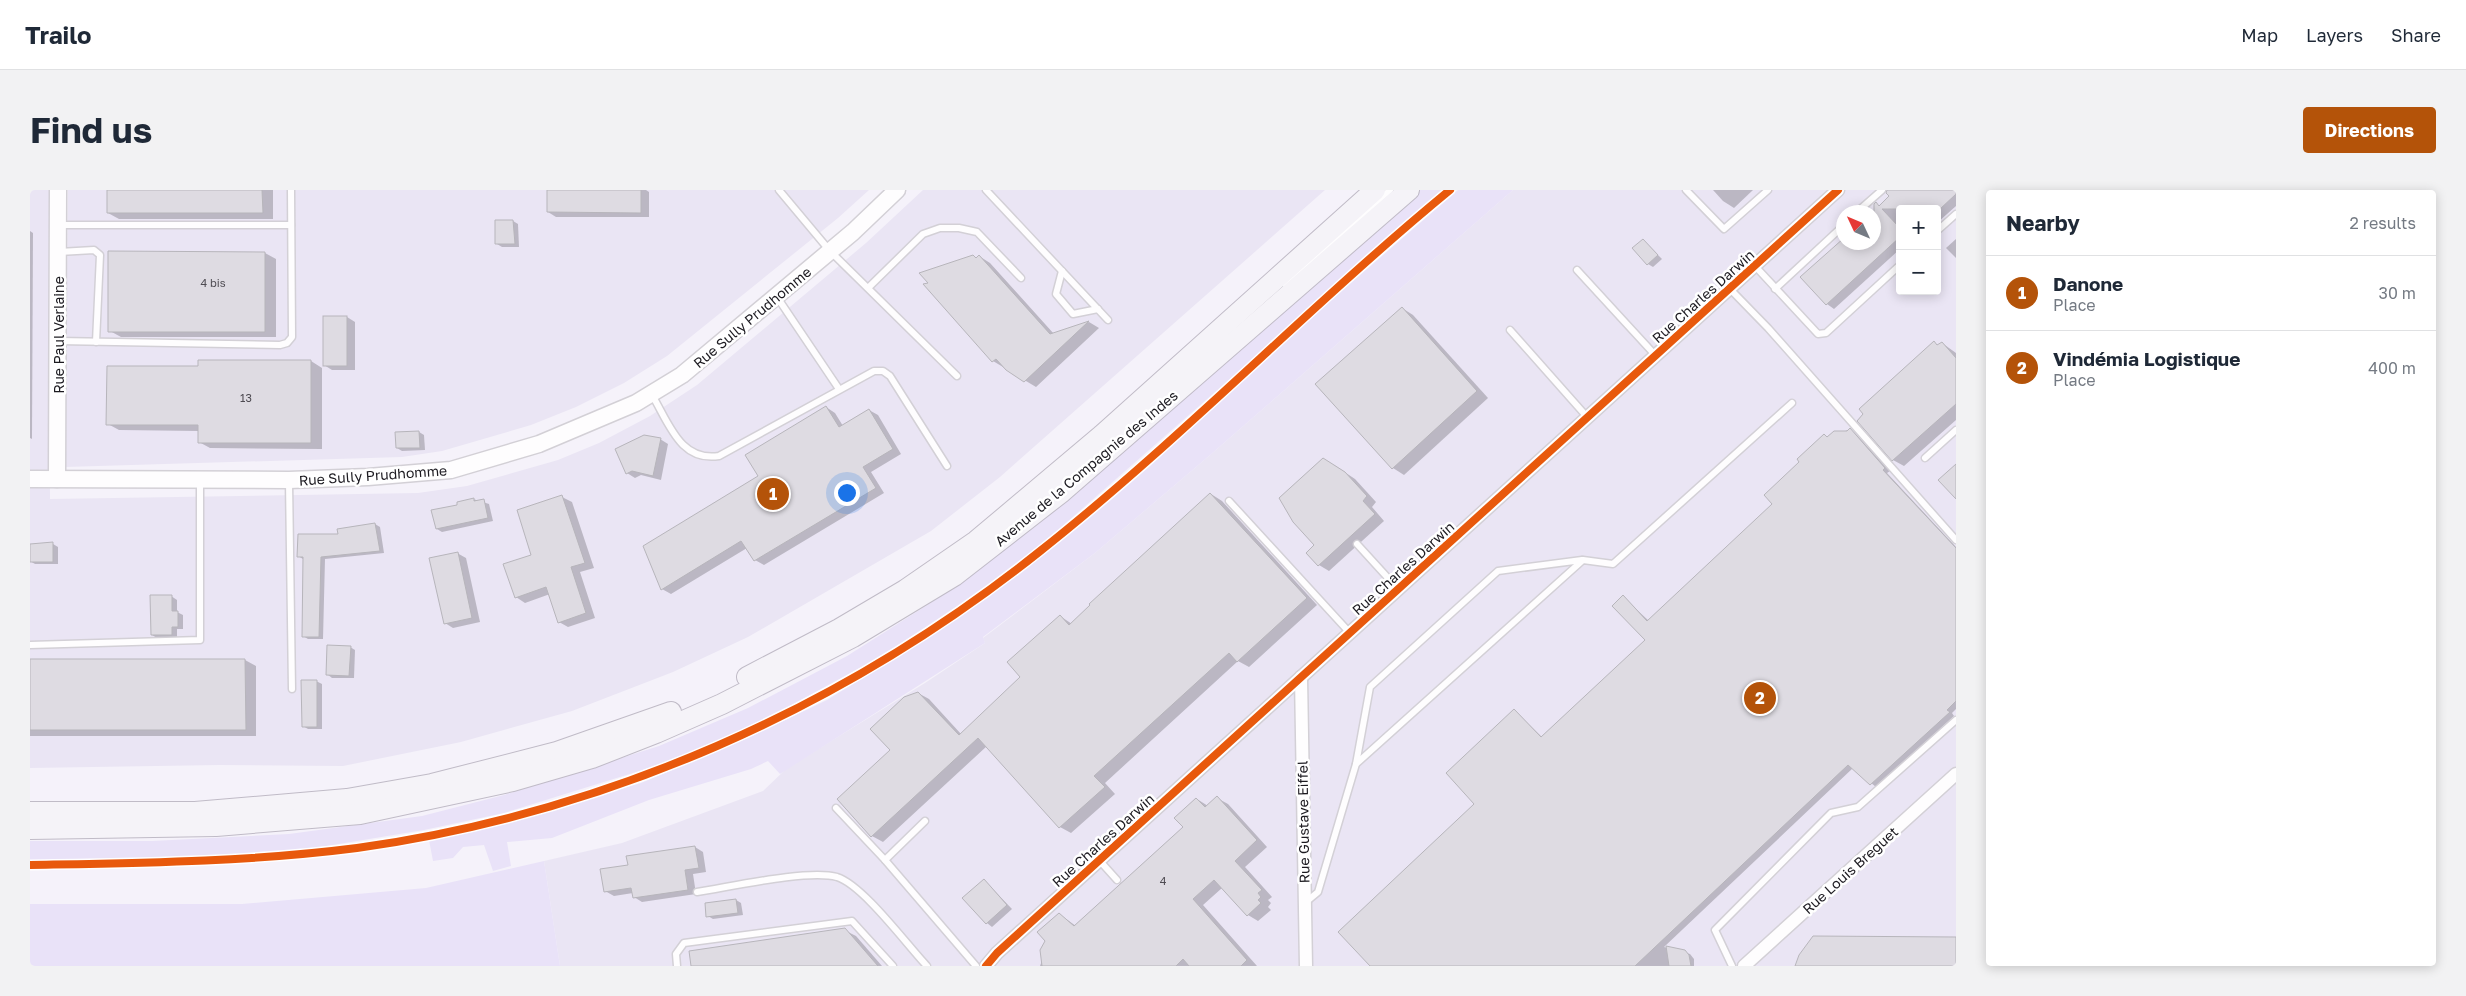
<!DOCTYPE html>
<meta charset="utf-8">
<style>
body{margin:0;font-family:"Golos Text",sans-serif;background:#f2f2f3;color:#1f2937}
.controls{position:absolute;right:15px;top:15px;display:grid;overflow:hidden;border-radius:5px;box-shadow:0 2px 12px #0003}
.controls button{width:45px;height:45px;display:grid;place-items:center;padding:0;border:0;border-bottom:1px solid #e0e1e3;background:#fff;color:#1f2937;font:25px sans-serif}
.compass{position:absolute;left:1806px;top:15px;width:45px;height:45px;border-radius:50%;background:#fff;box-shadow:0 2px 12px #0003;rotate:314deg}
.you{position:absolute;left:816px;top:302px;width:18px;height:18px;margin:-12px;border:4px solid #fff;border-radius:50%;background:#1a73e8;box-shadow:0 0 0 8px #1a73e833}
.badge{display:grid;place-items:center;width:32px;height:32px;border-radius:50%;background:#b45309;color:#fff;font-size:16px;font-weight:700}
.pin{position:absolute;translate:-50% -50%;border:2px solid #fff;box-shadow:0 1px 5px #0006}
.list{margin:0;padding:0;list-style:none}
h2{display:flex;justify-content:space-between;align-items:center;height:65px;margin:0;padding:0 20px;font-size:21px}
h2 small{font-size:16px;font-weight:400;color:#747a83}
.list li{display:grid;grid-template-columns:32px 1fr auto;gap:15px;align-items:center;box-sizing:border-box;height:75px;padding:0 20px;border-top:1px solid #e0e1e3}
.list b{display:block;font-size:19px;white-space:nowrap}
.list p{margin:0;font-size:16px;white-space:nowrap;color:#747a83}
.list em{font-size:16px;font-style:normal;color:#747a83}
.map{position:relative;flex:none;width:1926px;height:776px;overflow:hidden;border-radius:5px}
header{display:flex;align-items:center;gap:30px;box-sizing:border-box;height:70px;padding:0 25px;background:#fff;border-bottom:1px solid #e0e1e3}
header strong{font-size:24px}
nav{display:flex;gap:28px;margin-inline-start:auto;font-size:18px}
.intro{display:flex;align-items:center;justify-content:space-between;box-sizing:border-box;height:120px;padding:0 30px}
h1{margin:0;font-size:35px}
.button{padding:12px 22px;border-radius:5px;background:#b45309;color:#fff;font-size:18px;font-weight:700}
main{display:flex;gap:30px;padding:0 30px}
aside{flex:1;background:#fff;border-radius:5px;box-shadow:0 2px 12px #0003}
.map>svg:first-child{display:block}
.built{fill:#eae5f4;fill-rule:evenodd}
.green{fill:#e9e2f8}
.shadow{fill:#0003}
.building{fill:#dedbe2;stroke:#b7b5bb}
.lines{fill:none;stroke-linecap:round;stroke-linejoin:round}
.service-casing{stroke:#d3d0d6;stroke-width:9}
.minor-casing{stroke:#d3d0d6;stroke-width:15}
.tertiary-casing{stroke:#d3d0d6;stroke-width:19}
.primary-casing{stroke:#c0bbc7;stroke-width:22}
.service{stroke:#fefdfe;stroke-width:6}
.minor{stroke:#fefdfe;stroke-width:12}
.tertiary{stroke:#fefdfe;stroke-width:16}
.primary{stroke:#f5f3f8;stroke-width:20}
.cycleway-casing{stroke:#fff;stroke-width:11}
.cycleway{stroke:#e8590c;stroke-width:8}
.labels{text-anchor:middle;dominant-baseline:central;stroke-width:5;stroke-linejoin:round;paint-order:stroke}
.number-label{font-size:11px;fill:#4e4b52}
.street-label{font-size:14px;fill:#1c1a20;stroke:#fff}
</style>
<header>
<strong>Trailo</strong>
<nav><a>Map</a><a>Layers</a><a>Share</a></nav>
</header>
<div class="intro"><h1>Find us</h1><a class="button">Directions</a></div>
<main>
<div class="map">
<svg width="1926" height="776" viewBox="0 0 1926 776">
<rect width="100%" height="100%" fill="#f5f2fa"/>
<g class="built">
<polygon points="0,0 19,0 20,309 388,303 437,296 528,270 569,253 620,226 667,195 836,53 893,0 1295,0 970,287 901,341 718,447 643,482 542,521 431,552 313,576 189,575 0,578"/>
<polygon points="38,0 839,0 808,28 637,166 594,193 546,217 501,235 412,261 372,267 35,277"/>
<path d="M 1483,0 L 1926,0 L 1926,776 L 530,776 L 514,671 L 592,653 L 733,601 L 756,579 L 895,493 L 955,453 L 953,448 L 1065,363 L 1179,266 ZM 1870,19 L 1907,19 L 1907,101 L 1870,101 ZM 1814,22 L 1844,22 L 1844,52 L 1814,52 Z"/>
</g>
<g class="green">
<polygon points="1390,0 1415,0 1020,347 946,404 850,467 732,531 635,573 474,623 394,640 260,662 122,668 0,670 0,651 122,651 259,644 392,626 474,605 629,556 718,518 817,466 924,398 1011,332"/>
<polygon points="1428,0 1483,0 1179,266 1065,363 953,447 955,453 750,584 738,571 721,579 619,610 522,648 477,652 481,676 463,681 454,655 433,657 423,668 403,671 399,650 454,639 611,593 718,548 797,510 886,455 952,411 1031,351 1246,158"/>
<polygon points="514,671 530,776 0,776 0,714 212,714 396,698"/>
</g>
<g class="shadow">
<polygon points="78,0 243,0 243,29 89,29 78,23"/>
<polygon points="518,0 616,0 619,2 619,27 526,27 518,22"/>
<polygon points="1683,0 1723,0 1704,18 1693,11"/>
<polygon points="1860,0 1921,0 1926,5 1926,16 1907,33 1907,19 1870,19 1870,59 1804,119 1797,114 1814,52 1844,52 1843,22 1860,7"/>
<polygon points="483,31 488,34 489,57 472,57 467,54"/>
<polygon points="0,41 3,43 2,249 0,248"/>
<polygon points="1926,49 1926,68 1916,58"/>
<polygon points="1613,50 1632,69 1623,77 1618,74"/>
<polygon points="235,63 246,69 246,147 91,147 80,141"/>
<polygon points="949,66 960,73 1024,144 1059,132 1069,138 1006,197 963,171 947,69"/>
<polygon points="1372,118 1383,125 1458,208 1374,285 1363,278"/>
<polygon points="294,127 317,127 325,132 325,180 302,180 294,175"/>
<polygon points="1904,153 1909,156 1912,153 1926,163 1926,230 1874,276 1863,270 1829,231"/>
<polygon points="281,171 292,178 292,259 180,258 169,252 169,241 89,240 78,234 169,178"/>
<polygon points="796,217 805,223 813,236 839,220 848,225 871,264 841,282 854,303 734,375 725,370 717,358 641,404 632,399 729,286"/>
<polygon points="1820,239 1825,243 1860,281 1857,283 1926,357 1926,519 1922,523 1924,526 1846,597 1823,578 1634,757 1660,764 1664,769 1664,776 1342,776 1446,614 1484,520 1513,548 1617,450 1593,407 1619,431 1744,314 1771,272 1795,245 1799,248"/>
<polygon points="389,242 394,245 395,260 372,261 367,258"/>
<polygon points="630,249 638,254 631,290 611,285 605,288 597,283"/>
<polygon points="1304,275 1325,289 1346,312 1342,317 1354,331 1299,381 1289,375 1286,355"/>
<polygon points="1181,304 1192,311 1287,415 1219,477 1208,471 1075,593 1085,604 1041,643 1030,637 957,556 853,652 842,646 862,560 888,503 899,509 931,544 992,487 1030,426 1042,434"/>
<polygon points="532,307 542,312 564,378 550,382 565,428 538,437 529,432 520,404 495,413 486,407"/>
<polygon points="443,309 459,314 463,331 412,342 407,339 429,316"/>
<polygon points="345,334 350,337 354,363 295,369 293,449 278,449 273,446 273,369 268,366 309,345"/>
<polygon points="23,354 28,357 28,374 5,374 0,371"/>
<polygon points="427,363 436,368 450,432 423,438 415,433"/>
<polygon points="141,406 147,410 147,422 153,425 153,439 147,439 147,448 127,448 122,445"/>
<polygon points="320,457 325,460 324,488 302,488 297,484"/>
<polygon points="0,470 215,470 226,476 226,546 0,546"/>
<polygon points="286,491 292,494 292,539 278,539 273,536"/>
<polygon points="1187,608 1198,614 1237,657 1215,677 1242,707 1238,710 1241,713 1238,717 1241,720 1228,731 1218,725 1192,698 1173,715 1227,776 1010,776 1029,724 1046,736 1154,637 1167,609 1178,616"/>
<polygon points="665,657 673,662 676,682 663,684 666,704 612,712 604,707 603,703 584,706 575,701 599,676"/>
<polygon points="954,690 982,719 962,737 957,733"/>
<polygon points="706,710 711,713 713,725 683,729 678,726"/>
<polygon points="814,740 826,746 852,776 663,776"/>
</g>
<g class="building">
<polygon points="77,0 232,0 233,23 77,23"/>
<polygon points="517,0 611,0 611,23 517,22"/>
<polygon points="1857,0 1926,0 1926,4 1910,19 1852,19 1870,38 1870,47 1796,115 1770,87 1814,48 1814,52 1844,52 1844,14 1846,12 1849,16 1859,6 1856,3"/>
<polygon points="465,30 483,30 485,54 465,54"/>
<polygon points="1613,49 1628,65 1617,75 1602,58"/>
<polygon points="78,61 235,62 235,142 78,142"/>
<polygon points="943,65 946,68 949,65 1020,144 1059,131 994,192 976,180 966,169 962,172 893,94 898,93 889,83"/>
<polygon points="1372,117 1447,201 1362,279 1285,194"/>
<rect x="293" y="126" width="24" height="50"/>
<polygon points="1904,151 1907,155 1912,152 1926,168 1926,214 1862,271 1827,231 1833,224 1829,219"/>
<polygon points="168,170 281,170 281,253 168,253 168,235 76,235 77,176 168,176"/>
<polygon points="796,216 809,237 839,219 863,259 833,277 846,298 724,371 711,351 631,400 613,356 728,286 715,265"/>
<polygon points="1820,238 1855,278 1853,280 1926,358 1926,511 1917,520 1920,522 1840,595 1818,575 1605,776 1340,776 1308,742 1444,614 1416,583 1484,519 1511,547 1615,450 1582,416 1593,405 1617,431 1742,314 1734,305 1769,272 1767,269 1794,244 1797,247 1804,241 1817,241"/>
<polygon points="389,241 390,258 366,258 365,242"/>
<polygon points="614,245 631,248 623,286 602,281 596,284 585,259"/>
<polygon points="1293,268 1315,282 1337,306 1333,311 1345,324 1288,376 1276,363 1284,355 1263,332 1249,308"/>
<polygon points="1926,274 1926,309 1908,290"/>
<polygon points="1180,303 1277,408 1207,472 1199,463 1064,586 1075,597 1029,638 948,548 841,647 807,609 860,560 840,539 874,507 888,502 929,545 990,487 977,472 1030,425 1039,435 1060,415 1059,414"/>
<polygon points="532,305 555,373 541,377 556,423 528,433 516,397 485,408 473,374 501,365 487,320"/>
<polygon points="444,308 444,311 454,309 458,328 406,339 401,320 427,315 427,312"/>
<polygon points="345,333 350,361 291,367 289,447 272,447 273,367 267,367 268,344 308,344 307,339"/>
<polygon points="23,352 23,372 0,372 0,354"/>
<polygon points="428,362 442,428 414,434 399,368"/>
<polygon points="120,405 142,405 142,421 148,421 148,437 142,437 142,445 121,445"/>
<polygon points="297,455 321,456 319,486 296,485"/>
<polygon points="0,469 215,469 216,540 0,540"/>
<polygon points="271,490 287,490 287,537 272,537"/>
<polygon points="1187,606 1227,650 1205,671 1232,700 1228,703 1231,707 1228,710 1231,713 1217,726 1184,690 1163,709 1217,770 1211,776 1159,776 1153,769 1146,776 1012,776 1010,760 1015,751 1007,742 1029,723 1044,736 1153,637 1144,628 1166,608 1175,617"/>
<polygon points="665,656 669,678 655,680 658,700 603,708 601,698 574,702 570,679 598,675 596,666"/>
<polygon points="954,689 977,715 956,734 932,708"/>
<polygon points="706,709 708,723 676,727 675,713"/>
<polygon points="815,738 848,776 661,776 659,761"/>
<polygon points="1783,746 1926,747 1926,776 1765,776 1769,765"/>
<polygon points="1636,756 1655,760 1659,765 1661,776 1639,776"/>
</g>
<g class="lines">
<defs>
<g id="service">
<polyline points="749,0 800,61 927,186"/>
<polyline points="956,0 1078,130"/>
<polyline points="1656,0 1694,39 1738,0"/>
<polyline points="1827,22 1852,0"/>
<polyline points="29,35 261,35"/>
<polyline points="1907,41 1926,24"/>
<polyline points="29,62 64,60 70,65 66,152"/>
<polyline points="1725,76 1788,144 1796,143 1870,75"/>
<polyline points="1547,80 1626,166"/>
<polyline points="1032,81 1026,104 1043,124 1068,119"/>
<polyline points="1255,94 1360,0"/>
<polyline points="839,97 893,44 910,38 929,38 947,42 991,88"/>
<polyline points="1700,99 1738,138 1926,350"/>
<polyline points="1745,99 1814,35"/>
<polyline points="747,107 809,199"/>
<polyline points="1480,140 1558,228"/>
<polyline points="29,151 250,155 257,153 262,147 261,0"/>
<path d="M 622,205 C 639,233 650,272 689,266 L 844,181 L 853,181 L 860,186 L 917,276"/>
<polyline points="1895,268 1926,240"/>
<polyline points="259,292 262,499"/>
<polyline points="1199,311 1320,443"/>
<polyline points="1327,354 1368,399"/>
<polyline points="0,455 170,450 170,291"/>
<polyline points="1326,574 1340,497 1468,381 1552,370"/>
<polyline points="806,618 855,670 946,776"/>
<polyline points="855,670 895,631"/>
<polyline points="1069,670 1087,690"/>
<path d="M 667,702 C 700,697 778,679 807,687 C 833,695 877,755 897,776"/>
<polyline points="1276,712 1288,702 1326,574 1553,370 1583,374 1762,213"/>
<polyline points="647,776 646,764 654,753 822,731 863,776"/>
<polyline points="1702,776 1685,740 1801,623 1828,617 1926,530"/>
</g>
<g id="minor">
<polyline points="1271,487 1276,776"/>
<polyline points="956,776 967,763 1808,0"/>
<polyline points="1714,776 1926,584"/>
</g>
<g id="tertiary">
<polyline points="0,289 259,290 338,287 421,280 509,254 606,213 652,185 823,42 867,0"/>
<polyline points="27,289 28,0"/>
</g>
<g id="primary">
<polyline points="717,487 809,439 875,400 946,351 1072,245 1345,0"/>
<polyline points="0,622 165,622 317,609 402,594 527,562 641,522"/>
<polyline points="0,639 186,636 330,624 483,591 562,568 626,543 692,514 823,447 924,386 1032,302 1379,0"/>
</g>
</defs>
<use href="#service" class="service-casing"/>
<use href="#minor" class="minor-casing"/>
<use href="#tertiary" class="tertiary-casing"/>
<use href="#primary" class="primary-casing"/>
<use href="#service" class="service"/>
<use href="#minor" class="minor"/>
<use href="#tertiary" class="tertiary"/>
<use href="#primary" class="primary"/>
<defs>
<g id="cycleway">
<path d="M 0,675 C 109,673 218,672 327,658 C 576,623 812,519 1009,362 C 1152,249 1279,116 1420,0"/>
<polyline points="956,776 967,763 1808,0"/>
</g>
</defs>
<use href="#cycleway" class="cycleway-casing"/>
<use href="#cycleway" class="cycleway"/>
</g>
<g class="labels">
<g class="number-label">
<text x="183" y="92">4 bis</text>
<text x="216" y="207">13</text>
<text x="1133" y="690">4</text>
</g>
<g class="street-label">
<text transform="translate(1673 106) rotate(-42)">Rue Charles Darwin</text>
<text transform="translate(722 127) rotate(-40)">Rue Sully Prudhomme</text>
<text transform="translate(28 145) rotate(-90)">Rue Paul Verlaine</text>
<text transform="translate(1056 278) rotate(-40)">Avenue de la Compagnie des Indes</text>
<text transform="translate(343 285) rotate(-4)">Rue Sully Prudhomme</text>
<text transform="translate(1373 378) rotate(-42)">Rue Charles Darwin</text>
<text transform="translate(1273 632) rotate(-91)">Rue Gustave Eiffel</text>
<text transform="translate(1073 650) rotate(-42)">Rue Charles Darwin</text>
<text transform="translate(1820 680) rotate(-42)">Rue Louis Breguet</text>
</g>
</g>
</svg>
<div class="controls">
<button>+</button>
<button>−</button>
</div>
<svg class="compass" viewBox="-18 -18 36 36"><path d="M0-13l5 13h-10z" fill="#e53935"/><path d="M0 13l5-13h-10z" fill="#747a83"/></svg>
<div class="you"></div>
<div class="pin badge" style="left:743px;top:304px">1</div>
<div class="pin badge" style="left:1730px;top:508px">2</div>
</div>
<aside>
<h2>Nearby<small>2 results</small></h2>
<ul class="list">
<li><span class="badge">1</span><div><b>Danone</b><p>Place</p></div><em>30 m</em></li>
<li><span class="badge">2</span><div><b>Vindémia Logistique</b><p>Place</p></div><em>400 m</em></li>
</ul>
</aside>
</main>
